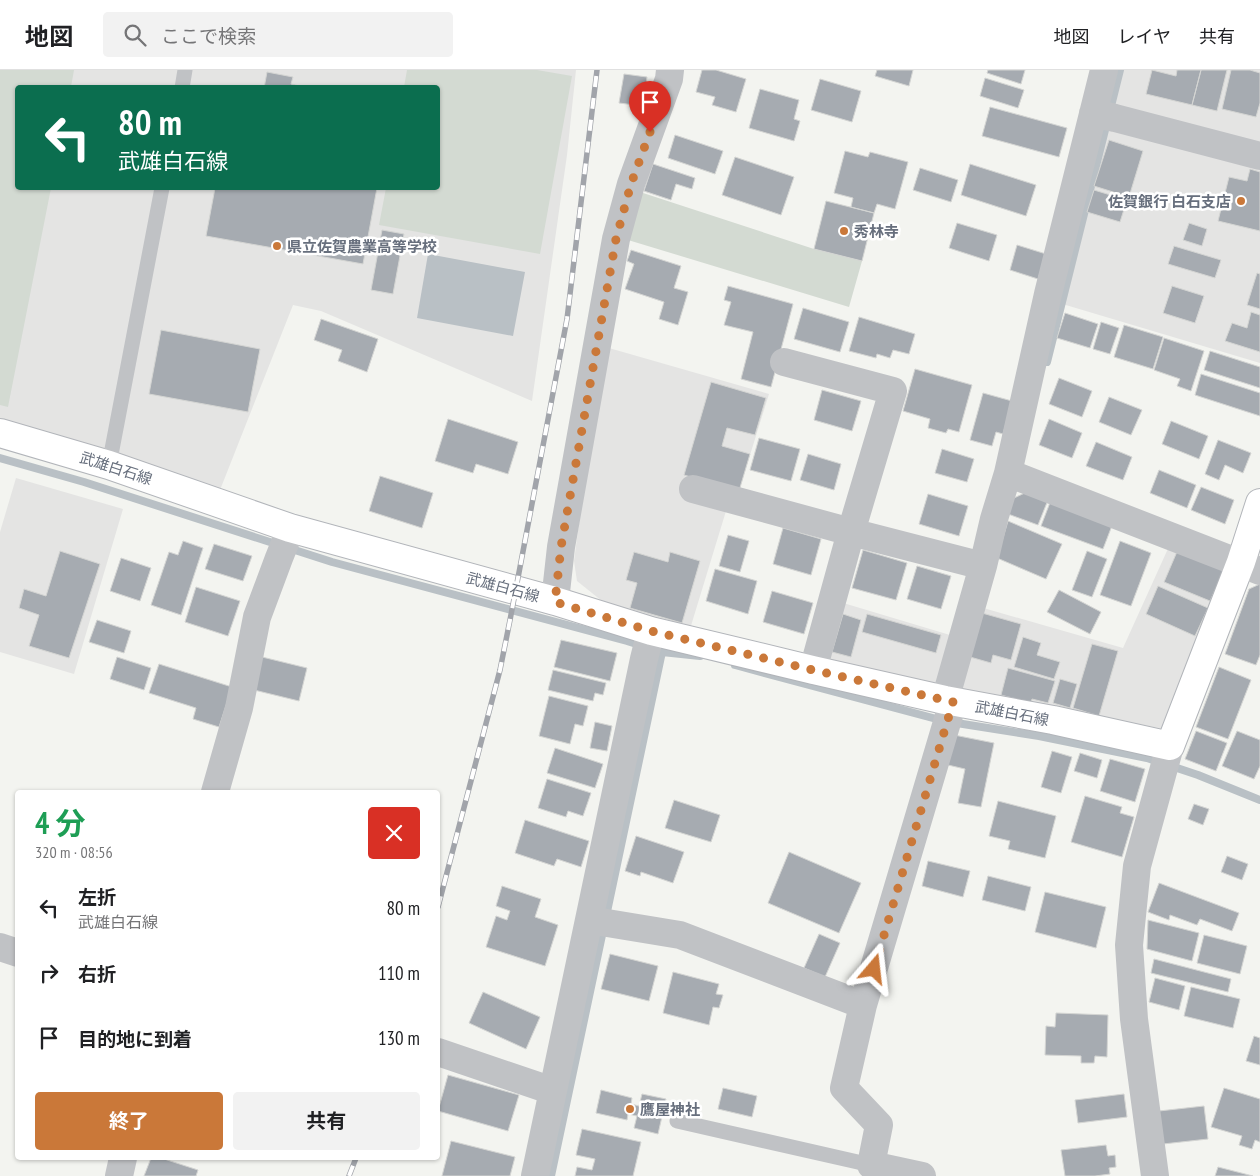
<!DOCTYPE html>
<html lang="ja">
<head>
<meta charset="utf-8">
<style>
  :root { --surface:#fff; --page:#f2f2f2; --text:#202124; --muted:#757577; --line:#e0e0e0; --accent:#ca7839 }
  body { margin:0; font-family:"PT Sans Narrow","Noto Sans JP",sans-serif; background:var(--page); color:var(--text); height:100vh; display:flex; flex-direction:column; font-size:19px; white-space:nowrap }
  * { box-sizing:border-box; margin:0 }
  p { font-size:16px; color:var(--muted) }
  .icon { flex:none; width:28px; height:28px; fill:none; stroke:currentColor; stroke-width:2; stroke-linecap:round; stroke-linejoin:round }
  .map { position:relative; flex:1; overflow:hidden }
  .drawer { position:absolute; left:15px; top:720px; width:425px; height:370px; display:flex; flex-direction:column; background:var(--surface); border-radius:5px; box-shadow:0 1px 4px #0004 }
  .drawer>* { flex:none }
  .banner { position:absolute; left:15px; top:15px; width:425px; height:105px; border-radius:5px; box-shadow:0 1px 4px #0004; background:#0b6e4f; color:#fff; overflow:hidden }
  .pin { position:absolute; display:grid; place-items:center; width:42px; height:42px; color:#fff; margin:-51px -21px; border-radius:50% 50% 50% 0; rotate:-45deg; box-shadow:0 0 5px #0007 }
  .pin .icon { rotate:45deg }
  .me { position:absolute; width:55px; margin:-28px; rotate:17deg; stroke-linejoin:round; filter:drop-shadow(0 0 4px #0008) }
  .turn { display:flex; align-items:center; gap:18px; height:105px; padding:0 20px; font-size:22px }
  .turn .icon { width:65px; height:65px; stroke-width:2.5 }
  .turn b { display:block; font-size:35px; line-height:42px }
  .round { display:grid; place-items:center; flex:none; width:52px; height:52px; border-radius:5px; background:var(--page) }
  .head { display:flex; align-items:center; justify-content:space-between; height:85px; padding:0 20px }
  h1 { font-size:30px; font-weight:700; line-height:38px; color:#1e9e55 }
  .action { display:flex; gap:10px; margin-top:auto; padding:10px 20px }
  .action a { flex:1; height:58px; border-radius:5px; background:var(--accent); color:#fff; font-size:20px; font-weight:700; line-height:58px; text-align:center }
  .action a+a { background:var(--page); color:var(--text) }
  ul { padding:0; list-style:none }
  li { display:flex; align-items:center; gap:15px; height:65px; padding:0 20px }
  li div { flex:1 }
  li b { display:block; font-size:19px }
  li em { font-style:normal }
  header { display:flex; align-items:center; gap:30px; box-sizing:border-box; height:70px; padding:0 25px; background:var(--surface); border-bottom:1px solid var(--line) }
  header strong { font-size:24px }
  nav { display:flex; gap:28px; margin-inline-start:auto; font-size:18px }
  .search { width:350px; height:45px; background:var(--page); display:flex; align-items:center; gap:12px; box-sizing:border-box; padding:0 18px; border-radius:5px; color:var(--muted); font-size:19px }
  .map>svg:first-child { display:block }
  .built { fill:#e4e4e3; fill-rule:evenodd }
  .green { fill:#d3dad2 }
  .water { fill:#b9c0c5 }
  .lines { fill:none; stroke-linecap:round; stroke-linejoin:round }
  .stream { stroke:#b9c0c5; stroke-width:8 }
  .building { fill:#a6abb1; stroke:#d4d5d3 }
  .secondary-casing { stroke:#b2b5ba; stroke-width:30 }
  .lane { stroke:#c0c2c5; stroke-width:15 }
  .street { stroke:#c0c2c5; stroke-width:28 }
  .secondary { stroke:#fff; stroke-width:28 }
  .rail-casing { stroke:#a1a4aa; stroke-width:5.5 }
  .rail { stroke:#fff; stroke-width:4; stroke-dasharray:11; stroke-linecap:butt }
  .route { stroke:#ca7839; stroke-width:9; stroke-dasharray:0 16.2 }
  .poi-dot { fill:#ca7839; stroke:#fff; stroke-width:2 }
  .labels { text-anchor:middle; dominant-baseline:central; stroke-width:5; stroke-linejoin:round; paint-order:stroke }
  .poi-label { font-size:15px; font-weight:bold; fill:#676f7d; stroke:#fff; text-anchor:start }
  .street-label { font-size:15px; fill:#676f7d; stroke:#fff }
</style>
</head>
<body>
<header>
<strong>地図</strong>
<div class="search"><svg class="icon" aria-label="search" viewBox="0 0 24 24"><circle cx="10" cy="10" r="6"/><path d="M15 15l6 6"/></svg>ここで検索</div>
<nav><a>地図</a><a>レイヤ</a><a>共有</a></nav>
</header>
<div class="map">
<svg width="1260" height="1106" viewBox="0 0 1260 1106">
  <rect width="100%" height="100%" fill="#f3f4f0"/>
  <path class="built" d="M0 0H576L567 85 532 331 321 241 293 235 220 420 0 351ZM18 18H438V118H18Z
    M1094 0H1260V293L1039 227Z
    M609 278 769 324 732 443 726 441 690 559 607 535 577 511 574 491 580 446Z
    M16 408 123 439 74 604 0 582V462Z
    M1171 472 1229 495 1165 659 961 622 822 592 840 532 970 571 980 537 1123 578Z"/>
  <path class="green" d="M0 0H74L71 17 18 18V118H51L8 337 0 335Z
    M407 0H537L572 6 540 184 379 155 386 118H438V18L404 17Z
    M640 122 814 179 862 191 849 237 628 170Z"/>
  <path class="water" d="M428 184 525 202 513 266 417 248Z"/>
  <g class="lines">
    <path class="stream" d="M1047 292 1120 0
      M0 388 84 412 332 492 627 571 662 582 700 586
      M735 595 944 651 1039 666 1147 688 1198 705 1260 730
      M551 1106 662 582"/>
  </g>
  <path class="building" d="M702 0H716L746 9 736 42 712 35 715 27 696 22Z
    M877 0H913L909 16 875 6Z
    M988 0H1025L1021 14 987 3Z
    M1152 0 1176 6 1177 0H1201L1192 35 1146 24Z
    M1201 0H1227L1217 41 1192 35Z
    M1231 0H1250L1260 3V33L1256 47 1222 39Z
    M267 2 293 7 291 14 308 18H264Z
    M624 4 647 7 643 36 619 33Z
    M985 8 1024 20 1018 38 980 26Z
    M820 9 861 21 852 52 811 40Z
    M760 19 799 30 794 49 800 51 794 71 749 58Z
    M990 37 1067 58 1059 87 982 66Z
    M675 65 723 81 715 104 668 88Z
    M1109 70 1143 81 1129 127 1094 116Z
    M845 81 868 87 870 82 908 92 895 139 877 134 874 143 851 137 853 128 834 123Z
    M735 87 794 107 781 145 722 125Z
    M653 94 695 108 692 119 676 114 671 130 644 121Z
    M970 94 1036 115 1026 146 961 125Z
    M920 98 958 110 951 132 913 120Z
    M1250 99 1260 102V161L1218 151 1229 107 1247 111Z
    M215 118H377L363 194 206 166Z
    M1094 120 1127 130 1120 152 1087 142Z
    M826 131 874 143 862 191 814 179Z
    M957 153 997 165 989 191 949 178Z
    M1189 153 1207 159 1202 176 1183 170Z
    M382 160 404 164 393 224 371 220Z
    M1017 175 1046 184 1038 209 1010 200Z
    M1174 176 1221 190 1215 208 1168 194Z
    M631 180 681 196 674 218 688 222 678 255 659 249 664 232 625 219 634 194 627 191Z
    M1257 203 1260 204V239L1247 235Z
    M728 216 793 234 771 317 741 309 753 262 724 255 731 232 724 230Z
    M1172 216 1204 226 1195 253 1163 243Z
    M803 238 849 252 840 282 794 269Z
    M1251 242 1260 245V282L1225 271 1232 253 1247 258Z
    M1065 243 1098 254 1090 278 1057 268Z
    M859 247 915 264 909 284 893 280 890 288 877 284 876 288 849 281Z
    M321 249 378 269 367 302 338 291 342 280 314 270Z
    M1101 252 1119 258 1110 284 1093 279Z
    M1124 255 1163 267 1153 299 1114 287Z
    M161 260 260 279 248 342 149 324Z
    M1164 268 1204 281 1191 321 1177 316 1180 309 1154 300Z
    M1210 281 1260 297V318L1204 300Z
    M915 299 972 315 959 362 948 359 946 363 928 358 930 349 903 341Z
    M1201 304 1260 323V346L1195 325Z
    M1059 308 1092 321 1082 347 1049 334Z
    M711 312 766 328 755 365 727 358 722 376 750 384 739 421 684 405Z
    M822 320 861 331 852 361 814 350Z
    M983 323 1012 331 1003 364 996 362 992 376 970 370Z
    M1109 327 1142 340 1131 365 1099 352Z
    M448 349 518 372 508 404 476 394 473 403 435 391Z
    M1049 349 1082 363 1072 388 1039 375Z
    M1171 351 1208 366 1199 389 1162 374Z
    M759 368 800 379 791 411 750 400Z
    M1218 370 1251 383 1243 403 1225 395 1219 410 1205 404Z
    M1096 372 1132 387 1123 410 1086 396Z
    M942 379 974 389 967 412 935 403Z
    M808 384 841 394 834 420 800 410Z
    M1159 400 1196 415 1187 438 1150 423Z
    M380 406 433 423 422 458 369 441Z
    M1201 417 1234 430 1225 454 1191 440Z
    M1027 422 1048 430 1038 455 1008 444 1014 428Z
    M928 424 968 436 959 466 919 454Z
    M1051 430 1113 453 1103 479 1041 456Z
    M1008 451 1062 474 1046 509 997 488Z
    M783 458 821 469 811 505 773 494Z
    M728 465 749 471 740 502 719 496Z
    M183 471 203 478 181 545 151 535 169 482 178 485Z
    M1120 471 1151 483 1131 536 1100 525Z
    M214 474 252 486 243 511 205 499Z
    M1179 477 1225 498 1210 531 1164 512Z
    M863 480 907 493 896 530 852 518Z
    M60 481 100 494 69 588 29 576 39 545 19 538 24 519 46 526Z
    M1087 481 1107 489 1092 527 1072 520Z
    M634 482 668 492 670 482 700 491 682 553 630 538 637 513 626 510Z
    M121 488 151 498 140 531 110 521Z
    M917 496 951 506 941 539 907 529Z
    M715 499 757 511 748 544 706 531Z
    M1260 514V585L1256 595 1225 584 1249 519Z
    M1158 516 1208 538 1195 566 1146 544Z
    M196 517 240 531 228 566 185 552Z
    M1059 520 1101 542 1090 564 1047 542Z
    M772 521 813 533 804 564 763 552Z
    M982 543 1021 554 1011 590 993 585 991 593 970 587Z
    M843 544 861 550 851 587 832 582Z
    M867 544 941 565 936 583 862 562Z
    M97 550 131 561 124 583 89 572Z
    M1023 567 1041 573 1037 585 1060 592 1054 609 1014 597Z
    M561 570 617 583 610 611 554 597Z
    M1092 574 1118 581 1099 646 1073 638Z
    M258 586 307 598 299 631 250 619Z
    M117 587 151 598 144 620 110 609Z
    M159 594 232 617 219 657 193 649 196 638 149 623Z
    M1219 597 1251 610 1228 669 1196 657Z
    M1008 598 1055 611 1048 633 1032 629 1031 633 1001 625Z
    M553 600 606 613 603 625 595 623 593 631 548 620Z
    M1060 609 1077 614 1070 638 1053 633Z
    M549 626 588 636 583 656 575 654 570 674 539 666Z
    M595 652 612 656 607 681 590 678Z
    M1196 661 1227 673 1216 701 1185 689Z
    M1237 661 1260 670V696L1254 709 1222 696Z
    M954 665 994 673 981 737 958 733 965 699 948 695Z
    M555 678 603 694 595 718 547 703Z
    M1052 681 1072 687 1061 723 1041 717Z
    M1080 683 1102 690 1097 708 1074 701Z
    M1110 689 1145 699 1135 732 1100 721Z
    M547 709 591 723 583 746 568 741 566 747 538 738Z
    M1085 726 1122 737 1120 743 1134 747 1122 787 1071 772Z
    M674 730 720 745 711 772 665 758Z
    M998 731 1056 746 1045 788 1008 779 1010 771 989 766Z
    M1194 734 1209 739 1203 755 1188 749Z
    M525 750 589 771 581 797 557 789 554 796 515 783Z
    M636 766 684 782 673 813 641 802 640 806 625 801Z
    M789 782 861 813 839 863 768 833Z
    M1227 786 1248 794 1242 810 1221 802Z
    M928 791 970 801 963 827 922 816Z
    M988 806 1031 817 1025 841 982 830Z
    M1159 813 1239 843 1232 861 1200 849 1197 855 1170 845 1169 850 1148 842Z
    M502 816 541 829 535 847 558 855 545 896 486 877 496 846 507 850 510 841 496 836Z
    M1045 822 1106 837 1096 878 1035 862Z
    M1148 850 1199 863 1192 891 1147 879Z
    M819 864 840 873 825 907 804 898Z
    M1204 865 1247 876 1240 904 1197 893Z
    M610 884 658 896 649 931 601 919Z
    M1154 889 1231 909 1228 922 1151 903Z
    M673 902 719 914 716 924 723 925 719 938 713 937 709 955 663 943Z
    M1155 908 1185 916 1179 940 1149 932Z
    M1191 917 1240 929 1233 958 1184 946Z
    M483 922 540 947 526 979 469 953Z
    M1056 943 1108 945 1107 987 1095 986 1094 993H1081V986L1045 985 1046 956 1055 957Z
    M1254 966 1260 968V995L1246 991Z
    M448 1005 519 1025 508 1061 438 1041Z
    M723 1018 757 1026 752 1047 718 1039Z
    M1224 1018 1260 1029V1072L1255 1070 1252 1079 1239 1075 1242 1066 1211 1057Z
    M601 1020 632 1028 631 1034 639 1036 642 1024 666 1029 658 1064 634 1058 637 1046 628 1044 627 1050 596 1043Z
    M1124 1024 1127 1047 1078 1053 1075 1030Z
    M1204 1036 1208 1069 1163 1074 1159 1041Z
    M582 1059 641 1072 633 1106H575L577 1097 592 1100 595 1089 576 1085Z
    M451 1071 515 1087 510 1106H442Z
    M1106 1075 1108 1086 1115 1085 1116 1097 1109 1098 1110 1104 1095 1106H1065L1061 1080Z
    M151 1088H161L198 1100 196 1106H144Z
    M1218 1097 1253 1106H1215Z"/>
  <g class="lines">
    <defs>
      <path id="secondary" d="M0 363 109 395 290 458 555 531 651 561 813 600 945 630 1053 650 1170 676 1241 492 1260 433"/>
    </defs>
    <use href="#secondary" class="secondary-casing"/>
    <path class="lane" d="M182 18 185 0
      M109 395 162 118
      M677 1051 871 1095"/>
    <path class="street" d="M1093 43 1115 48 1260 86
      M784 292 893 321 851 462 813 600
      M1008 403 1260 501
      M693 419 851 462 983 496
      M555 531 561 477 616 169 631 114 669 9 670 0
      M945 630 983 496 994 449 1008 403 1048 224 1104 0
      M215 722 239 638 257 547 279 488 287 468 290 458
      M589 850 680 865 863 935 844 1018 879 1055 871 1095 922 1106
      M0 877 18 883
      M863 935 953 632
      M438 982 553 1021
      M119 1106 123 1088
      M535 1106 644 589 651 561
      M1155 1106 1134 949 1129 875 1137 796 1170 676"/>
    <use href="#secondary" class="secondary"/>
    <defs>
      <path id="rail" d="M438 837 500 600 510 550 567 249 597 0
        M349 1106 356 1088"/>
    </defs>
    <use href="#rail" class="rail-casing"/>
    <use href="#rail" class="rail"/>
  </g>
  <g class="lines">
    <path class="route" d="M650 62 631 114 616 169 561 477 555 532 651 561 813 600 953 632 874 899"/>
  </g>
  <g class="poi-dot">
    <circle cx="1241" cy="131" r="5"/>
    <circle cx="844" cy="161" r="5"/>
    <circle cx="277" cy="176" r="5"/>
    <circle cx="630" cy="1039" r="5"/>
  </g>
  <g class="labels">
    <g class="poi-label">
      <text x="1231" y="131" text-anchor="end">佐賀銀行 白石支店</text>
      <text x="854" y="161">秀林寺</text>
      <text x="287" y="176">県立佐賀農業高等学校</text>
      <text x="640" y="1039">鷹屋神社</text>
    </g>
    <g class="street-label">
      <text transform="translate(116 398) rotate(18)">武雄白石線</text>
      <text transform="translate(503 517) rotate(15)">武雄白石線</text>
      <text transform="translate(1012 643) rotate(11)">武雄白石線</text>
    </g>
  </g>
</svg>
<div class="pin" style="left:650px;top:62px;background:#d93025"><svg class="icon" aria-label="arrive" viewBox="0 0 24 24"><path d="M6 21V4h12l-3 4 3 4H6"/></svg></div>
<svg class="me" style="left:874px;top:899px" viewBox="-20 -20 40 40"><path d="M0-17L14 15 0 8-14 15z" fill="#ca7839" stroke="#fff" stroke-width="4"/></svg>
<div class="banner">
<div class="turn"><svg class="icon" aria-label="left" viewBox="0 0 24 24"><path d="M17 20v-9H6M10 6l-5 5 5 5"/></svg><div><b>80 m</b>武雄白石線</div></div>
</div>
<section class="drawer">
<div class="head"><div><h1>4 分</h1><p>320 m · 08:56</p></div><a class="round" style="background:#d93025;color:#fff"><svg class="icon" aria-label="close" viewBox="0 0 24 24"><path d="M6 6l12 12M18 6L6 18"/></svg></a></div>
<ul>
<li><svg class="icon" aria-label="left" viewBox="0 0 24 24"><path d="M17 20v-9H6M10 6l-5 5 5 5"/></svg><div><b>左折</b><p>武雄白石線</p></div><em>80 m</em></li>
<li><svg class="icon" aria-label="right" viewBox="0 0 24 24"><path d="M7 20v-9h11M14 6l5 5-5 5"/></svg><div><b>右折</b></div><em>110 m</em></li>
<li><svg class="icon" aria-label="arrive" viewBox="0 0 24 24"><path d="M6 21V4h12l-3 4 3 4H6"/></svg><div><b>目的地に到着</b></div><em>130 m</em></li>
</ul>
<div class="action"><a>終了</a><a>共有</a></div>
</section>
</div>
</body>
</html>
